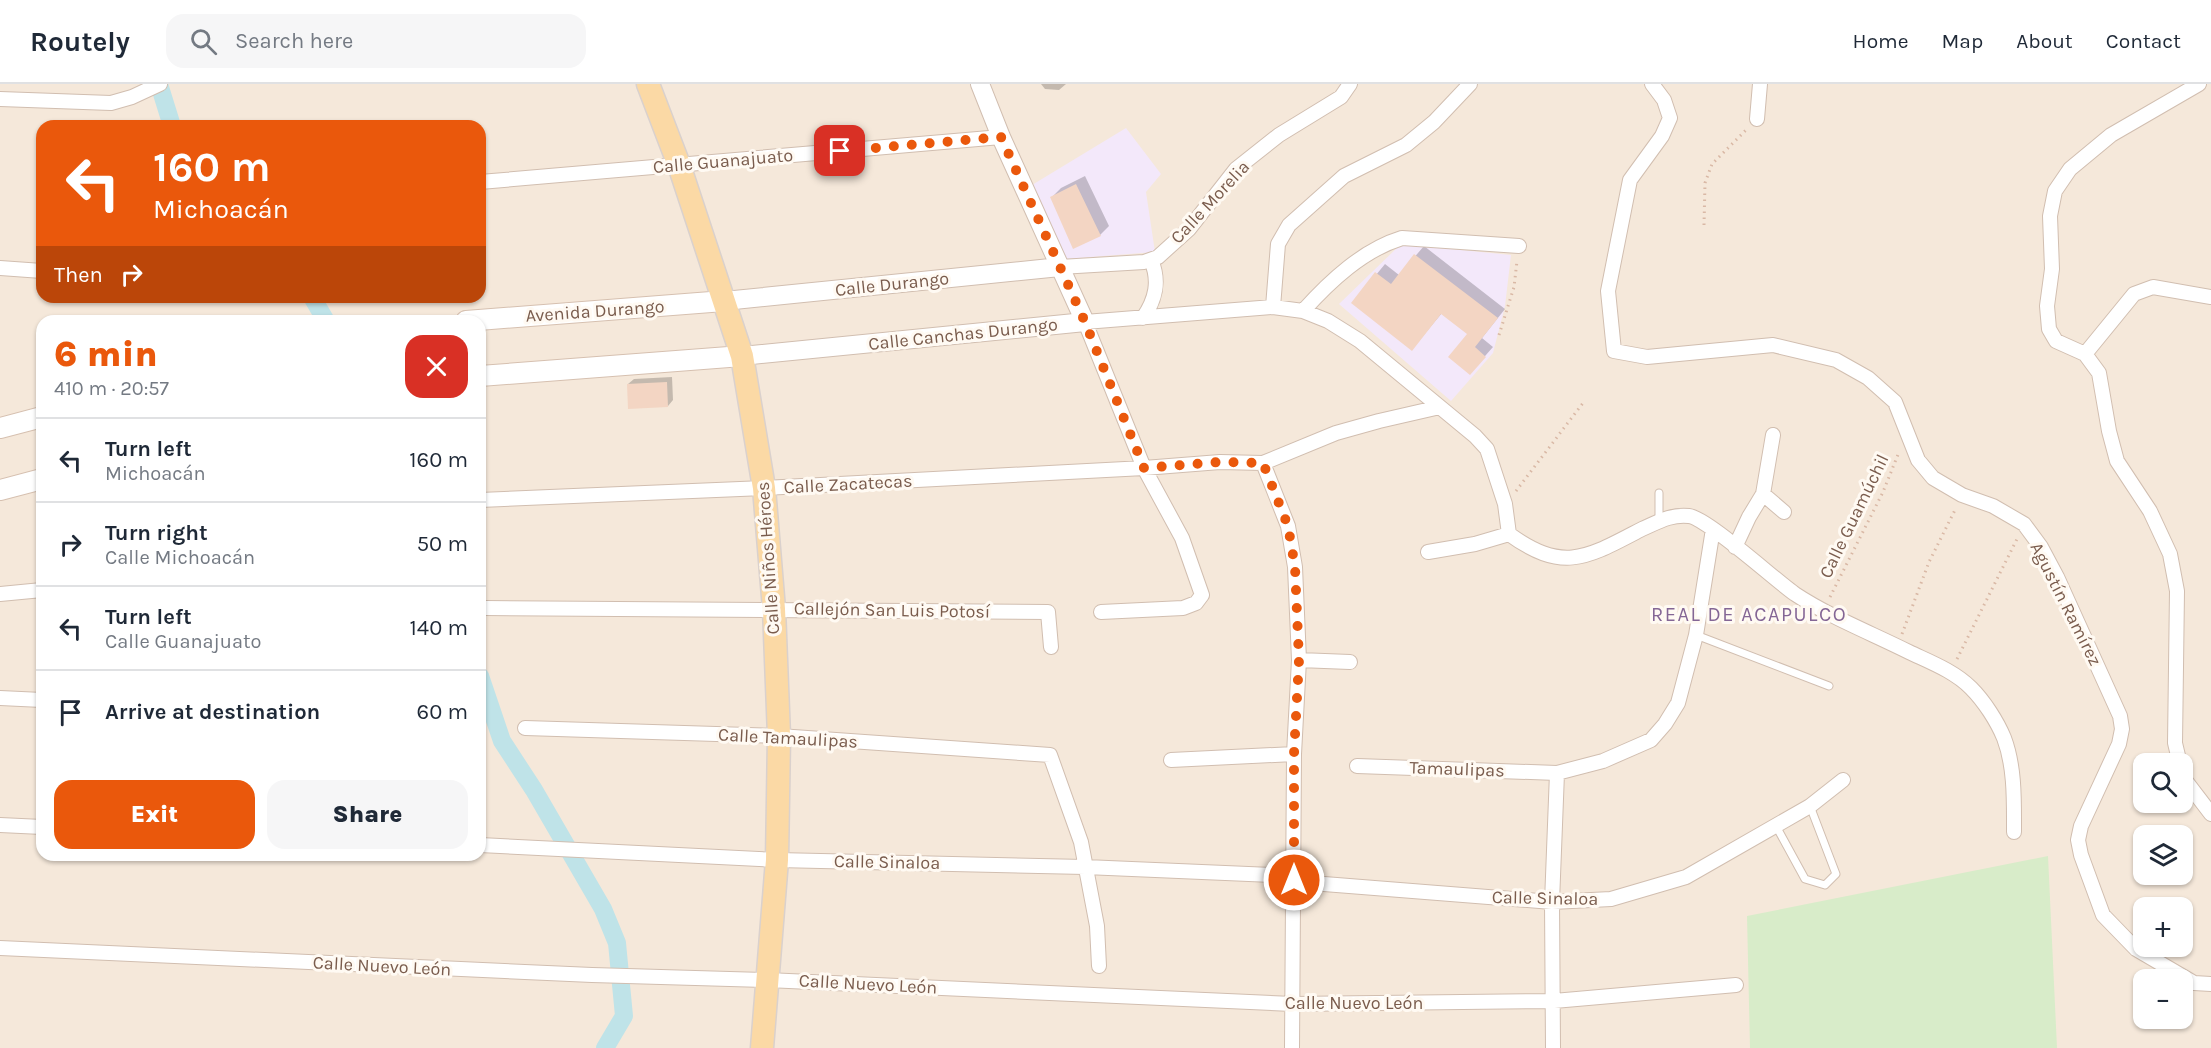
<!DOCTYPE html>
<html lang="en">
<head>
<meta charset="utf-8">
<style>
  :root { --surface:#fff; --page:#f6f6f7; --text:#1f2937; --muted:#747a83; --line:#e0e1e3; --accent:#ea580c }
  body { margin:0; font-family:Karla,sans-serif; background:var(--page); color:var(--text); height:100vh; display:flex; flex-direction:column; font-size:22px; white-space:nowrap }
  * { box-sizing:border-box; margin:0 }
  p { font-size:20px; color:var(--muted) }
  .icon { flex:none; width:33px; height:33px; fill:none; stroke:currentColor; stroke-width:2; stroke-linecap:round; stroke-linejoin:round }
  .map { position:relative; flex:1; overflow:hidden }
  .panel { position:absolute; left:36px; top:231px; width:450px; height:546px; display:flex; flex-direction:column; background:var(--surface); border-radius:18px; box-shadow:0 2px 4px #0004 }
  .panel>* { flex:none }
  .top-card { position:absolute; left:36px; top:36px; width:450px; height:183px; border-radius:18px; box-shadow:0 2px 4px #0004; background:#ea580c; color:#fff; overflow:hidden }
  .buttons { position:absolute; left:2133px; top:669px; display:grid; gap:12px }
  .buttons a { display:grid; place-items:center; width:60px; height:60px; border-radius:12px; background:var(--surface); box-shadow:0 2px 4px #0004; font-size:30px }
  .pin { position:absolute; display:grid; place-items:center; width:51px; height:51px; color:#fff; margin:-26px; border-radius:12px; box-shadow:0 3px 9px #0006 }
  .me { position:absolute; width:66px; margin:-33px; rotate:0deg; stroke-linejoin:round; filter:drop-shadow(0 0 4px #0008) }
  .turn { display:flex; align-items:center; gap:21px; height:126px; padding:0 18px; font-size:27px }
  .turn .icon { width:78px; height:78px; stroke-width:2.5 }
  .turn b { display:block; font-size:42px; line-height:51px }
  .then { display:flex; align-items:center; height:57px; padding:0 18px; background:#0003; gap:12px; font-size:22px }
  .round { display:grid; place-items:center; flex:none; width:63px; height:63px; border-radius:18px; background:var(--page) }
  .headline { display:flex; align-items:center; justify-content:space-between; height:102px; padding:0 18px }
  h1 { font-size:36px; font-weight:800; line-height:45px; color:var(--accent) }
  .button { display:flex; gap:12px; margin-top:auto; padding:12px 18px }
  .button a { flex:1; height:69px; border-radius:18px; background:var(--accent); color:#fff; font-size:24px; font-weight:800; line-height:69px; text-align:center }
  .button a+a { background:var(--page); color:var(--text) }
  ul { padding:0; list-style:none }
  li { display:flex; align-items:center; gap:18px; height:84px; padding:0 18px; border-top:2px solid var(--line) }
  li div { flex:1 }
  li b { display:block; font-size:22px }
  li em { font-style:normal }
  header { display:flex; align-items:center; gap:36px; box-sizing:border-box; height:84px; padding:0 30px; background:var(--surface); border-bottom:2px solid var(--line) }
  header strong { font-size:28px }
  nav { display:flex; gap:33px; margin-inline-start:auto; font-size:21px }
  .search { width:420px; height:54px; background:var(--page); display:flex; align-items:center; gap:15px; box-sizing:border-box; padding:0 21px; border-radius:18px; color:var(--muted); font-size:22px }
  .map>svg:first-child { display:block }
  .residential { fill:#f5e8da; fill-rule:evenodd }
  .education { fill:#f3e8fa }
  .green { fill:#d8ecc9 }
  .shadow { fill:#0003 }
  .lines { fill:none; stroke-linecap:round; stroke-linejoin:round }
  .canal { stroke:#bfe3e8; stroke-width:18 }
  .building { fill:#f3d5c3 }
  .service-casing { stroke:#d1beb0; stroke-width:9 }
  .minor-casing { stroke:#d1beb0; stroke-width:16 }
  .tertiary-casing { stroke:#d1beb0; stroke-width:20 }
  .secondary-casing { stroke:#d6c0b0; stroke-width:22 }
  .primary-casing { stroke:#dad1cd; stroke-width:25 }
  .path { stroke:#d9b8a5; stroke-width:3; stroke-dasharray:1.5 4.5; stroke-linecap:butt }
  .service { stroke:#fff; stroke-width:7 }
  .minor { stroke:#fff; stroke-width:14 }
  .tertiary { stroke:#fff; stroke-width:18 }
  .secondary { stroke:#fff; stroke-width:20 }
  .primary { stroke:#fbd9a5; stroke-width:22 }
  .route { stroke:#ea580c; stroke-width:10; stroke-dasharray:0 18 }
  .labels { text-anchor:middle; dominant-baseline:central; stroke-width:6; stroke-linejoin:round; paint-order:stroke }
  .street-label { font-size:18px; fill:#7a5c4d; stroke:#fffaf3 }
  .neighbourhood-label { font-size:20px; letter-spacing:1.5px; fill:#846695; stroke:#fffaf3 }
</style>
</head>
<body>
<header>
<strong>Routely</strong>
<div class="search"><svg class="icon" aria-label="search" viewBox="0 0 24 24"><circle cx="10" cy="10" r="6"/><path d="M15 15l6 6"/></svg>Search here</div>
<nav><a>Home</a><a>Map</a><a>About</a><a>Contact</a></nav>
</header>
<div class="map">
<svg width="2211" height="964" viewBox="0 0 2211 964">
  <rect width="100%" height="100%" fill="#fdf6ec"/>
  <path class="residential" d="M0 0H2211V964H0ZM42 42H480V213H42ZM42 237H480V771H42ZM2144 680H2182V718H2144ZM2144 752H2182V790H2144ZM2144 824H2182V862H2144ZM2144 896H2182V934H2144Z"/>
  <path class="education" d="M1126 44 1161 90 1146 108 1155 168 1065 175 1032 101Z
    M1401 160 1511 171 1505 222 1493 269 1451 317 1339 220Z"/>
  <path class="green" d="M2048 772 2057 964H1750L1747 832Z"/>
  <path class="shadow" d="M1041 0H1066L1059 6 1045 5Z
    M1085 92 1109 142 1100 151 1052 113 1061 104Z
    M1424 162 1505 225 1482 254 1493 263 1478 280 1469 250 1442 229 1412 265 1353 219 1385 180 1399 191Z
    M672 293 673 316 668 322 628 300 634 295Z"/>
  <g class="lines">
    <path class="canal" d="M159 0 172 42
      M312 213 326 237
      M480 592 502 657 534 706 603 825 617 859 624 932 605 964"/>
  </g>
  <path class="building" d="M1076 100 1101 152 1073 165 1050 113Z
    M1414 170 1498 234 1475 263 1486 273 1470 291 1448 273 1467 250 1441 230 1412 267 1351 219 1375 188 1391 200Z
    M667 298 668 323 628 325 627 300Z"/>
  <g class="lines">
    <defs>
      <path id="service" d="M1659 437V409
        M1696 551 1829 602
        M1776 742 1805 795 1825 801 1836 790 1810 722"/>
      <path id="minor" d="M1652 0 1664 16 1670 34 1662 52 1630 96 1608 207 1614 267 1647 273 1773 261 1836 276 1868 294 1895 318 1918 376 1933 394 1962 411 1993 422 2024 440 2041 463 2057 493 2120 632 2122 645 2119 660 2081 742 2078 756 2081 771 2103 831 2136 865 2194 899 2211 900
        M0 15 111 19 132 13 160 0
        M1757 35 1760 0
        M480 98 1001 53
        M1060 183 1144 178 1158 173 1189 145 1236 85 1279 51 1341 13 1350 0
        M0 184 42 187
        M1273 223 1278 160 1289 141 1344 92 1406 61 1434 38 1470 0
        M1303 227C1330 197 1363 166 1402 154L1519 162
        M1143 234C1156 215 1160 197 1151 176
        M2085 270 2134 210 2153 203 2211 213
        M1263 379 1288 442 1295 483 1299 576 1294 670 1292 964
        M1763 410 1784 428
        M480 416 764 404 1144 384 1220 378 1263 379 1336 349 1379 337 1440 323
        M1735 463 1749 433 1763 410 1773 351
        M1428 468 1475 460 1509 450
        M0 510 42 506
        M485 524 1048 528 1051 563
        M1101 528 1183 524 1196 519 1202 511 1182 454 1144 384 1085 238 1273 223 1303 227 1328 237 1360 257 1475 352 1487 365 1505 420 1509 450C1564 490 1588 473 1642 445 1658 438 1671 430 1689 432 1707 434 1775 496 1795 510 1830 533 1871 549 1909 568 1930 578 1954 587 1971 604 1984 617 1997 637 2004 654 2015 683 2014 717 2014 748
        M1299 576 1350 578
        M0 614 42 616
        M525 644 779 652 1050 671 1081 758 1097 842 1099 882
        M1171 676 1294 670
        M2180 680 2175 659 2177 507 2170 470 2150 427 2117 377 2109 347 2099 289 2085 270 2056 257 2049 245 2047 222 2052 185 2050 132 2055 107 2070 85 2111 51 2199 0
        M1357 682 1557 689 1603 677 1651 656 1665 640 1678 619 1696 551 1713 445
        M2182 692 2211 730
        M0 741 42 743
        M480 761 777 776 1085 783 1273 791 1294 796
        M1324 800 1552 818 1611 815 1686 793 1810 722 1843 696
        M0 864 592 891 767 896 1292 920 1554 917 1736 901
        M1553 964 1552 818 1557 689"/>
      <path id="tertiary" d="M724 217 1060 183
        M742 272 1085 238 1001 53 980 0"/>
      <path id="secondary" d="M466 237 724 217
        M480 292 742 272
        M0 344 42 333
        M0 406 42 395"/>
      <path id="primary" d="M648 0 679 81 742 272 764 404 774 525 779 652 777 776 762 964"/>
    </defs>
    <use href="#service" class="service-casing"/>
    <use href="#minor" class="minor-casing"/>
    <use href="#tertiary" class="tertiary-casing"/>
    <use href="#secondary" class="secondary-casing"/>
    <use href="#primary" class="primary-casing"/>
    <path class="path" d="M1704 141 1705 99 1712 80 1747 45
      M1499 251 1514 203 1517 177
      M1516 407 1583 319
      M1830 513 1883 408 1899 368
      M1902 550 1929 478 1956 424
      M1957 575 2017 455"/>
    <use href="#service" class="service"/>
    <use href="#minor" class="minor"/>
    <use href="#tertiary" class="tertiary"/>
    <use href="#secondary" class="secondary"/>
    <use href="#primary" class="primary"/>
  </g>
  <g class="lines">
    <path class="route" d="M840 67 1001 53 1085 238 1144 384 1220 378 1263 379 1288 442 1295 483 1299 576 1294 670V796"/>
  </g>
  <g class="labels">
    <g class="street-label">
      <text transform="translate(723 77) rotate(-5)">Calle Guanajuato</text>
      <text transform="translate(1210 118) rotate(-47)">Calle Morelia</text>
      <text transform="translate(892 200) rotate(-6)">Calle Durango</text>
      <text transform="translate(595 227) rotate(-4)">Avenida Durango</text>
      <text transform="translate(963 250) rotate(-6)">Calle Canchas Durango</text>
      <text transform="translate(848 400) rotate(-3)">Calle Zacatecas</text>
      <text transform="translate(1854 432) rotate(-64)">Calle Guamúchil</text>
      <text transform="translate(768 474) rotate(-94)">Calle Niños Héroes</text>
      <text transform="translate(2066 520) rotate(63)">Agustín Ramírez</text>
      <text transform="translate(892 526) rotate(1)">Callejón San Luis Potosí</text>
      <text transform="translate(788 654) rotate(3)">Calle Tamaulipas</text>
      <text transform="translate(1457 685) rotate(2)">Tamaulipas</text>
      <text transform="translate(887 778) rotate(1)">Calle Sinaloa</text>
      <text transform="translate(1545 814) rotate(1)">Calle Sinaloa</text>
      <text transform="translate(382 882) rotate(3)">Calle Nuevo León</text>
      <text transform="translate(868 900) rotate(3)">Calle Nuevo León</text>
      <text x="1354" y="919">Calle Nuevo León</text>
    </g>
    <g class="neighbourhood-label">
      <text x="1749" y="530">REAL DE ACAPULCO</text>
    </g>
  </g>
</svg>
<div class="buttons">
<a><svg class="icon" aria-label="search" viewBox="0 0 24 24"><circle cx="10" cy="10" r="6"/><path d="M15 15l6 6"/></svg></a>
<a><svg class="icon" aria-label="layers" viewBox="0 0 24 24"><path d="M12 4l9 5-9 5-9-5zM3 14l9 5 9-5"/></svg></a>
<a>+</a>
<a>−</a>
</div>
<div class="pin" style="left:840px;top:67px;background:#d93025"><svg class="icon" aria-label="arrive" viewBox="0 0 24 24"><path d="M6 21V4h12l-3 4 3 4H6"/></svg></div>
<svg class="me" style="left:1294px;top:796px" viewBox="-20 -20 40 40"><circle r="17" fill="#ea580c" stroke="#fff" stroke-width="3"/><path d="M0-11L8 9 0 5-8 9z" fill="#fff"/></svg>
<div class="top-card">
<div class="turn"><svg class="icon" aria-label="left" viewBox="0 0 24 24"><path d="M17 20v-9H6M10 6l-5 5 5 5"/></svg><div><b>160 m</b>Michoacán</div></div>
<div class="then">Then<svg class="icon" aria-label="right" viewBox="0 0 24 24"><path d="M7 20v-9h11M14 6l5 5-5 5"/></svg></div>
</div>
<section class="panel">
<div class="headline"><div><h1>6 min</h1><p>410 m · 20:57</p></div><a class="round" style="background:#d93025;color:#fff"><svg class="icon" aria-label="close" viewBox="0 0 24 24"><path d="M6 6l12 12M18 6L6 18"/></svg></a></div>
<ul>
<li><svg class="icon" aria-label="left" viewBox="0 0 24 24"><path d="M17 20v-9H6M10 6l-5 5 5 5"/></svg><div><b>Turn left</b><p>Michoacán</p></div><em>160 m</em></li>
<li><svg class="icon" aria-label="right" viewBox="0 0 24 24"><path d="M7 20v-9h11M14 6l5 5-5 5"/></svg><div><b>Turn right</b><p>Calle Michoacán</p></div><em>50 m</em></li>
<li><svg class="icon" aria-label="left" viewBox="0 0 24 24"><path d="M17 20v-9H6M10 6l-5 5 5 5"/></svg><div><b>Turn left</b><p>Calle Guanajuato</p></div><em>140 m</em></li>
<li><svg class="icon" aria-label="arrive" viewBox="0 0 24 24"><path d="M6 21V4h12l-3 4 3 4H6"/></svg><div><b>Arrive at destination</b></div><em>60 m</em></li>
</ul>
<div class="button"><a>Exit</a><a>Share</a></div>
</section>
</div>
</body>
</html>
